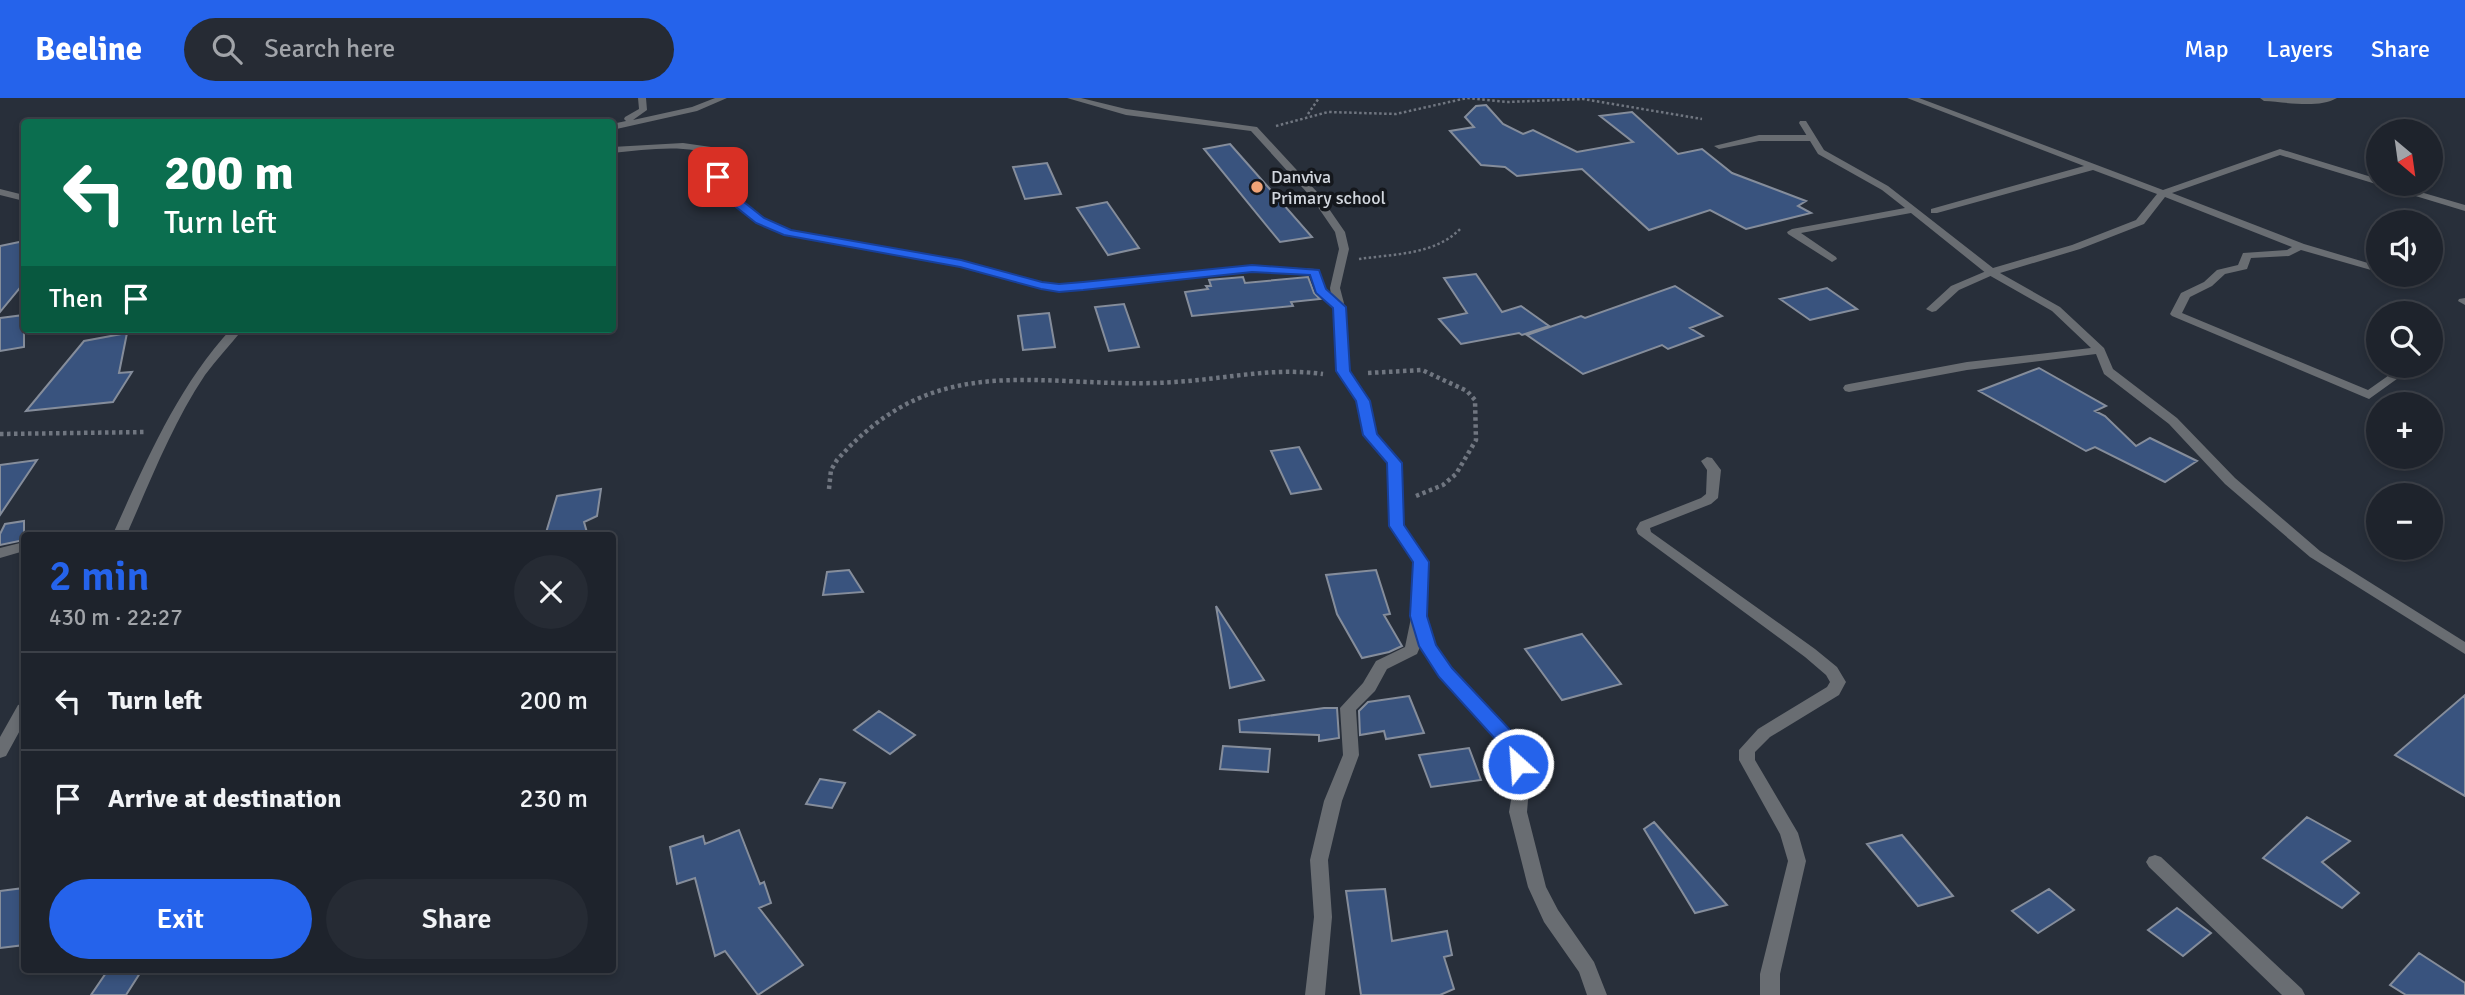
<!DOCTYPE html>
<html lang="en">
<head>
<meta charset="utf-8">
<style>
  :root { --surface:#1e232c; --page:#262b34; --text:#f1f3f6; --muted:#a1a4a9; --line:#3c4048; --accent:#2563eb }
  body { margin:0; font-family:Signika,sans-serif; background:var(--page); color:var(--text); height:100vh; display:flex; flex-direction:column; font-size:26px; white-space:nowrap }
  * { box-sizing:border-box; margin:0 }
  p { font-size:23px; color:var(--muted) }
  .icon { flex:none; width:38px; height:38px; fill:none; stroke:currentColor; stroke-width:2; stroke-linecap:round; stroke-linejoin:round }
  .map { position:relative; flex:1; overflow:hidden }
  .drawer { position:absolute; left:21px; top:434px; width:595px; height:441px; display:flex; flex-direction:column; background:var(--surface); border-radius:7px; box-shadow:0 4px 10px #0003,0 0 0 2px var(--line) }
  .drawer>* { flex:none }
  .guide { position:absolute; left:21px; top:21px; width:595px; height:214px; border-radius:7px; box-shadow:0 4px 10px #0003,0 0 0 2px var(--line); background:#0b6e4f; color:#fff; overflow:hidden }
  .needle { width:46px; rotate:151deg }
  .buttons { position:absolute; left:2366px; top:21px; display:grid; gap:14px }
  .buttons a { display:grid; place-items:center; width:77px; height:77px; border-radius:50%; background:var(--surface); box-shadow:0 4px 10px #0003,0 0 0 2px var(--line); font-size:35px }
  .pin { position:absolute; display:grid; place-items:center; width:60px; height:60px; color:#fff; margin:-30px; border-radius:14px; box-shadow:0 4px 10px #0006 }
  .me { position:absolute; width:77px; margin:-38px; rotate:334deg; stroke-linejoin:round; filter:drop-shadow(0 0 5px #0008) }
  .turn { display:flex; align-items:center; gap:24px; height:147px; padding:0 28px; font-size:32px }
  .turn .icon { width:91px; height:91px; stroke-width:2.5 }
  .turn b { display:block; font-size:49px; line-height:60px }
  .then { display:flex; align-items:center; height:66px; padding:0 28px; background:#0003; gap:14px; font-size:26px }
  .round { display:grid; place-items:center; flex:none; width:74px; height:74px; border-radius:37px; background:var(--page) }
  .summary { display:flex; align-items:center; justify-content:space-between; height:119px; padding:0 28px }
  h1 { font-size:42px; font-weight:600; line-height:52px; color:var(--accent) }
  .primary-button { display:flex; gap:14px; margin-top:auto; padding:14px 28px }
  .primary-button a { flex:1; height:80px; border-radius:42px; background:var(--accent); color:#fff; font-size:28px; font-weight:600; line-height:80px; text-align:center }
  .primary-button a+a { background:var(--page); color:var(--text) }
  ul { padding:0; list-style:none }
  li { display:flex; align-items:center; gap:21px; height:98px; padding:0 28px; border-top:2px solid var(--line) }
  li div { flex:1 }
  li b { display:block; font-size:26px }
  li em { font-style:normal }
  header { display:flex; align-items:center; gap:42px; box-sizing:border-box; height:98px; padding:0 35px; background:var(--accent); color:#fff }
  header strong { font-size:33px }
  nav { display:flex; gap:38px; margin-inline-start:auto; font-size:24px }
  .search { width:490px; height:63px; background:var(--page); display:flex; align-items:center; gap:18px; box-sizing:border-box; padding:0 24px; border-radius:38px; color:var(--muted); font-size:26px }
  .map>svg:first-child { display:block }
  .building { fill:#39537e; stroke:#858d9b; stroke-width:2 }
  .lines { fill:none; stroke-linecap:round; stroke-linejoin:round }
  .path-far1 { stroke:#707680; stroke-width:2.5; stroke-dasharray:2.5 2.5; stroke-linecap:butt }
  .path { stroke:#707680; stroke-width:4.5; stroke-dasharray:3.5 3.5; stroke-linecap:butt }
  .lane { fill:#696d72; fill-rule:evenodd }
  .street { fill:#696d72; fill-rule:evenodd }
  .route { fill:#2563eb; stroke:#184099; stroke-width:2 }
  .poi-dot { fill:#efa377; stroke:#14171c; stroke-width:2.5 }
  .labels { text-anchor:middle; dominant-baseline:central; stroke-width:7; stroke-linejoin:round; paint-order:stroke }
  .far-poi-label { font-size:18px; fill:#d2d7de; stroke:#14171c; text-anchor:start }
</style>
</head>
<body>
<header>
<strong>Beeline</strong>
<div class="search"><svg class="icon" aria-label="search" viewBox="0 0 24 24"><circle cx="10" cy="10" r="6"/><path d="M15 15l6 6"/></svg>Search here</div>
<nav><a>Map</a><a>Layers</a><a>Share</a></nav>
</header>
<div class="map">
<svg width="2465" height="897" viewBox="0 0 2465 897">
  <rect width="100%" height="100%" fill="#282f3a"/>
  <path class="building" d="M1486 7 1503 26 1523 36 1533 32 1577 54 1633 44 1600 18 1632 14 1678 56 1702 51 1732 75 1806 103 1798 108 1811 115 1746 131 1710 112 1649 132 1582 71 1517 78 1505 69 1481 67 1450 33 1474 29 1465 19 1476 8Z
    M1230 46 1268 89 1312 139 1280 144 1204 51Z
    M1047 65 1061 96 1025 101 1013 69Z
    M1107 104 1139 150 1108 157 1077 110Z
    M24 143V185L0 214V148Z
    M1476 176 1502 214 1521 208 1549 228 1522 237 1519 235 1461 246 1439 221 1467 215 1444 180Z
    M1243 179 1245 185 1308 179 1314 195 1320 201 1291 204 1293 208 1192 218 1185 194 1208 191 1206 188H1211L1209 182Z
    M1675 188 1722 218 1690 230 1703 238 1668 251 1662 247 1583 276 1527 237 1581 218 1585 220Z
    M1827 190 1857 211 1810 222 1780 201Z
    M1124 206 1139 249 1109 253 1095 209Z
    M1049 215 1055 249 1023 252 1018 218Z
    M24 217V249L0 253V220Z
    M127 235 119 275 132 274 113 304 26 313 84 243Z
    M2039 270 2106 308 2095 313 2105 318 2136 348 2150 340 2197 363 2165 384 2095 349 2086 353 1979 293Z
    M1299 349 1321 391 1291 396 1271 353Z
    M37 362 0 417V367Z
    M601 391 597 418 584 424 588 438H545L557 398Z
    M24 423V442L0 447V436L5 426Z
    M849 472 863 494 823 497 827 474Z
    M1376 472 1390 516 1384 517 1402 548 1389 554 1362 560 1337 516 1326 477Z
    M1216 508 1264 582 1230 590Z
    M1582 536 1621 586 1562 602 1525 551Z
    M2465 597V698L2395 657Z
    M1409 598 1424 635 1386 641 1384 633 1360 637 1359 613 1368 604Z
    M1324 610H1337L1339 640 1319 643V637L1240 634 1239 622Z
    M879 613 915 637 890 656 854 632Z
    M1223 648 1270 651 1268 674 1220 671Z
    M1469 650 1481 682 1431 689 1419 657Z
    M820 681 845 685 832 710 806 706Z
    M2307 719 2350 743 2322 764 2359 795 2342 810 2263 760Z
    M1654 724 1727 807 1695 815 1644 731Z
    M739 732 760 786 764 784 771 805 759 810 803 867 758 897 725 853 715 858 695 780 677 786 670 749 703 738 705 746Z
    M1902 737 1953 798 1918 808 1867 746Z
    M24 790V847L0 850V793Z
    M1385 791 1392 843 1447 833 1452 857 1444 859 1454 891 1440 897H1361L1346 793Z
    M2049 791 2074 812 2038 835 2012 813Z
    M2177 810 2211 835 2183 858 2148 832Z
    M2419 855 2465 885V897H2406L2390 887Z
    M108 872H142L126 897H91Z"/>
  <g class="lines">
    <path class="path-far1" d="M1308 16 1319 0
      M1276 28 1328 14 1396 16 1467 0 1507 4 1583 1 1702 21
      M1359 161C1393 156 1436 157 1461 130"/>
    <path class="path" d="M1368 275 1422 272 1467 293 1475 302 1476 342 1456 376 1443 387 1416 398
      M0 336 147 334
      M829 391 831 372 837 362C940 246 1042 293 1175 284 1225 281 1272 269 1323 276"/>
    <path class="lane" d="M1759 37H1810L1814 40 1810 43H1759L1719 51 1714 48Z
      M683 45 711 49 726 55 730 63 723 73V79L743 105 764 121 791 132 962 162 1042 184 1059 187 1252 167 1315 171 1320 174 1325 191 1345 209 1343 211H1335L1316 194 1310 177 1252 173 1059 193 961 168 784 137 756 125 737 109 713 79V73L720 63 719 59C685 45 648 52 612 55V49Z
      M1991 171 1996 174 1995 176 1959 192 1936 213 1932 214 1926 211 1951 188Z
      M2465 200V207L2458 203 2459 201Z"/>
    <path class="street" d="M638 0H646L647 12 633 22 692 9 715 0H727L697 13 612 32V26L626 23 624 21 625 19 639 11Z
      M1067 0H1081L1126 11 1257 29 1318 95 1345 134 1349 151 1340 190 1345 209 1349 273 1369 303 1374 333 1401 365 1403 427 1429 468 1425 518 1429 531 1434 547 1450 570 1506 628 1522 655 1529 690 1527 714 1546 789 1558 812 1594 864 1607 897H1587L1579 874 1544 824 1528 789 1509 714 1513 690 1506 656 1494 636 1440 578 1420 549 1417 556 1387 571 1375 593 1356 612 1359 657 1342 703 1328 762 1332 819 1325 897H1305L1314 819 1310 762 1324 703 1343 657 1340 610 1363 585 1376 563 1405 549 1411 520 1415 468 1389 427V366L1362 334 1357 303 1337 273 1333 209 1330 190 1339 151 1335 134 1311 99 1251 33 1126 17Z
      M1907 0H1919L2163 92 2280 51 2378 81V86H2393L2465 107V113L2280 57 2172 95 2304 146 2378 168V174L2301 152 2289 158 2251 160 2247 171 2225 176 2212 188 2190 199 2182 215 2368 292 2402 268H2415L2369 301 2172 218 2170 216 2181 195 2204 184 2217 172 2238 167 2243 155 2287 152 2292 149 2165 99 2144 126 2080 151 2000 175 2060 209 2104 250 2113 271 2177 320 2235 380 2320 453 2465 544V556L2310 459 2225 386 2169 326 2104 276 2096 256 1967 272 1849 294 1845 293 1843 290 1845 287 1849 286 1967 264 2091 250 2052 213 1987 176 1911 115 1801 135 1836 159 1837 161 1832 164 1788 136 1787 134 1792 131 1905 110 1882 92 1818 56 1799 25 1800 23H1806L1824 52 1888 88 1993 170 2072 147 2136 122 2157 96 2093 72 1937 115H1931V111L2084 68Z
      M2260 0H2337C2318 11 2286 4 2264 3Z
      M0 91 24 97V103L0 97Z
      M2391 177H2403L2404 178 2399 181Z
      M231 231H243C230 247 217 261 205 277 172 326 150 384 126 438H112C146 364 176 291 231 231Z
      M1707 359 1712 360 1721 372 1718 400 1711 406 1650 430 1651 434 1815 551 1837 569 1846 584 1839 597 1770 639 1755 654V662L1798 735 1806 763 1780 876V897H1760V876L1788 763 1780 736 1739 662V652L1758 631 1827 589 1830 584 1826 577 1805 559 1638 436 1636 431 1640 424 1701 400 1706 396 1707 372 1701 363Z
      M24 444V453L0 460V450Z
      M24 605V625L6 658 0 660V639L18 607Z
      M2155 757 2161 759 2302 891 2305 897H2282L2149 769 2146 764 2149 759Z"/>
  </g>
  <path class="route" d="M714 77H722L744 104 764 120 791 132 961 162 1042 184 1059 186 1083 184 1252 167 1319 172 1326 191 1346 209 1350 273 1370 303 1377 336 1402 365 1404 427 1429 464 1427 518 1436 547 1452 570 1513 635 1527 666 1524 672 1518 674 1511 672 1498 644 1439 579 1419 548 1410 518 1413 464 1389 428 1387 365 1363 337 1356 303 1336 273 1333 210 1316 195 1310 177 1252 174 1083 192 1059 194 1041 191 960 169 784 137 756 125 736 109 713 79Z"/>
  <circle class="poi-dot" cx="1257" cy="89" r="7"/>
  <g class="labels">
    <g class="far-poi-label">
      <text x="1271" y="79">Danviva<tspan x="1271" dy="21">Primary school</tspan></text>
    </g>
  </g>
</svg>
<div class="buttons">
<a><svg class="needle" viewBox="-14 -14 28 28"><path d="M0-13l5 13h-10z" fill="#e53935"/><path d="M0 13l5-13h-10z" fill="#a1a4a9"/></svg></a>
<a><svg class="icon" aria-label="sound" viewBox="0 0 24 24"><path d="M4 9h4l5-4v14l-5-4H4zM17 9q2 3 0 6"/></svg></a>
<a><svg class="icon" aria-label="search" viewBox="0 0 24 24"><circle cx="10" cy="10" r="6"/><path d="M15 15l6 6"/></svg></a>
<a>+</a>
<a>−</a>
</div>
<div class="pin" style="left:718px;top:79px;background:#d93025"><svg class="icon" aria-label="arrive" viewBox="0 0 24 24"><path d="M6 21V4h12l-3 4 3 4H6"/></svg></div>
<svg class="me" style="left:1518px;top:666px" viewBox="-20 -20 40 40"><circle r="17" fill="#2563eb" stroke="#fff" stroke-width="3"/><path d="M0-11L8 9 0 5-8 9z" fill="#fff"/></svg>
<div class="guide">
<div class="turn"><svg class="icon" aria-label="left" viewBox="0 0 24 24"><path d="M17 20v-9H6M10 6l-5 5 5 5"/></svg><div><b>200 m</b>Turn left</div></div>
<div class="then">Then<svg class="icon" aria-label="arrive" viewBox="0 0 24 24"><path d="M6 21V4h12l-3 4 3 4H6"/></svg></div>
</div>
<section class="drawer">
<div class="summary"><div><h1>2 min</h1><p>430 m · 22:27</p></div><a class="round"><svg class="icon" aria-label="close" viewBox="0 0 24 24"><path d="M6 6l12 12M18 6L6 18"/></svg></a></div>
<ul>
<li><svg class="icon" aria-label="left" viewBox="0 0 24 24"><path d="M17 20v-9H6M10 6l-5 5 5 5"/></svg><div><b>Turn left</b></div><em>200 m</em></li>
<li><svg class="icon" aria-label="arrive" viewBox="0 0 24 24"><path d="M6 21V4h12l-3 4 3 4H6"/></svg><div><b>Arrive at destination</b></div><em>230 m</em></li>
</ul>
<div class="primary-button"><a>Exit</a><a>Share</a></div>
</section>
</div>
</body>
</html>
